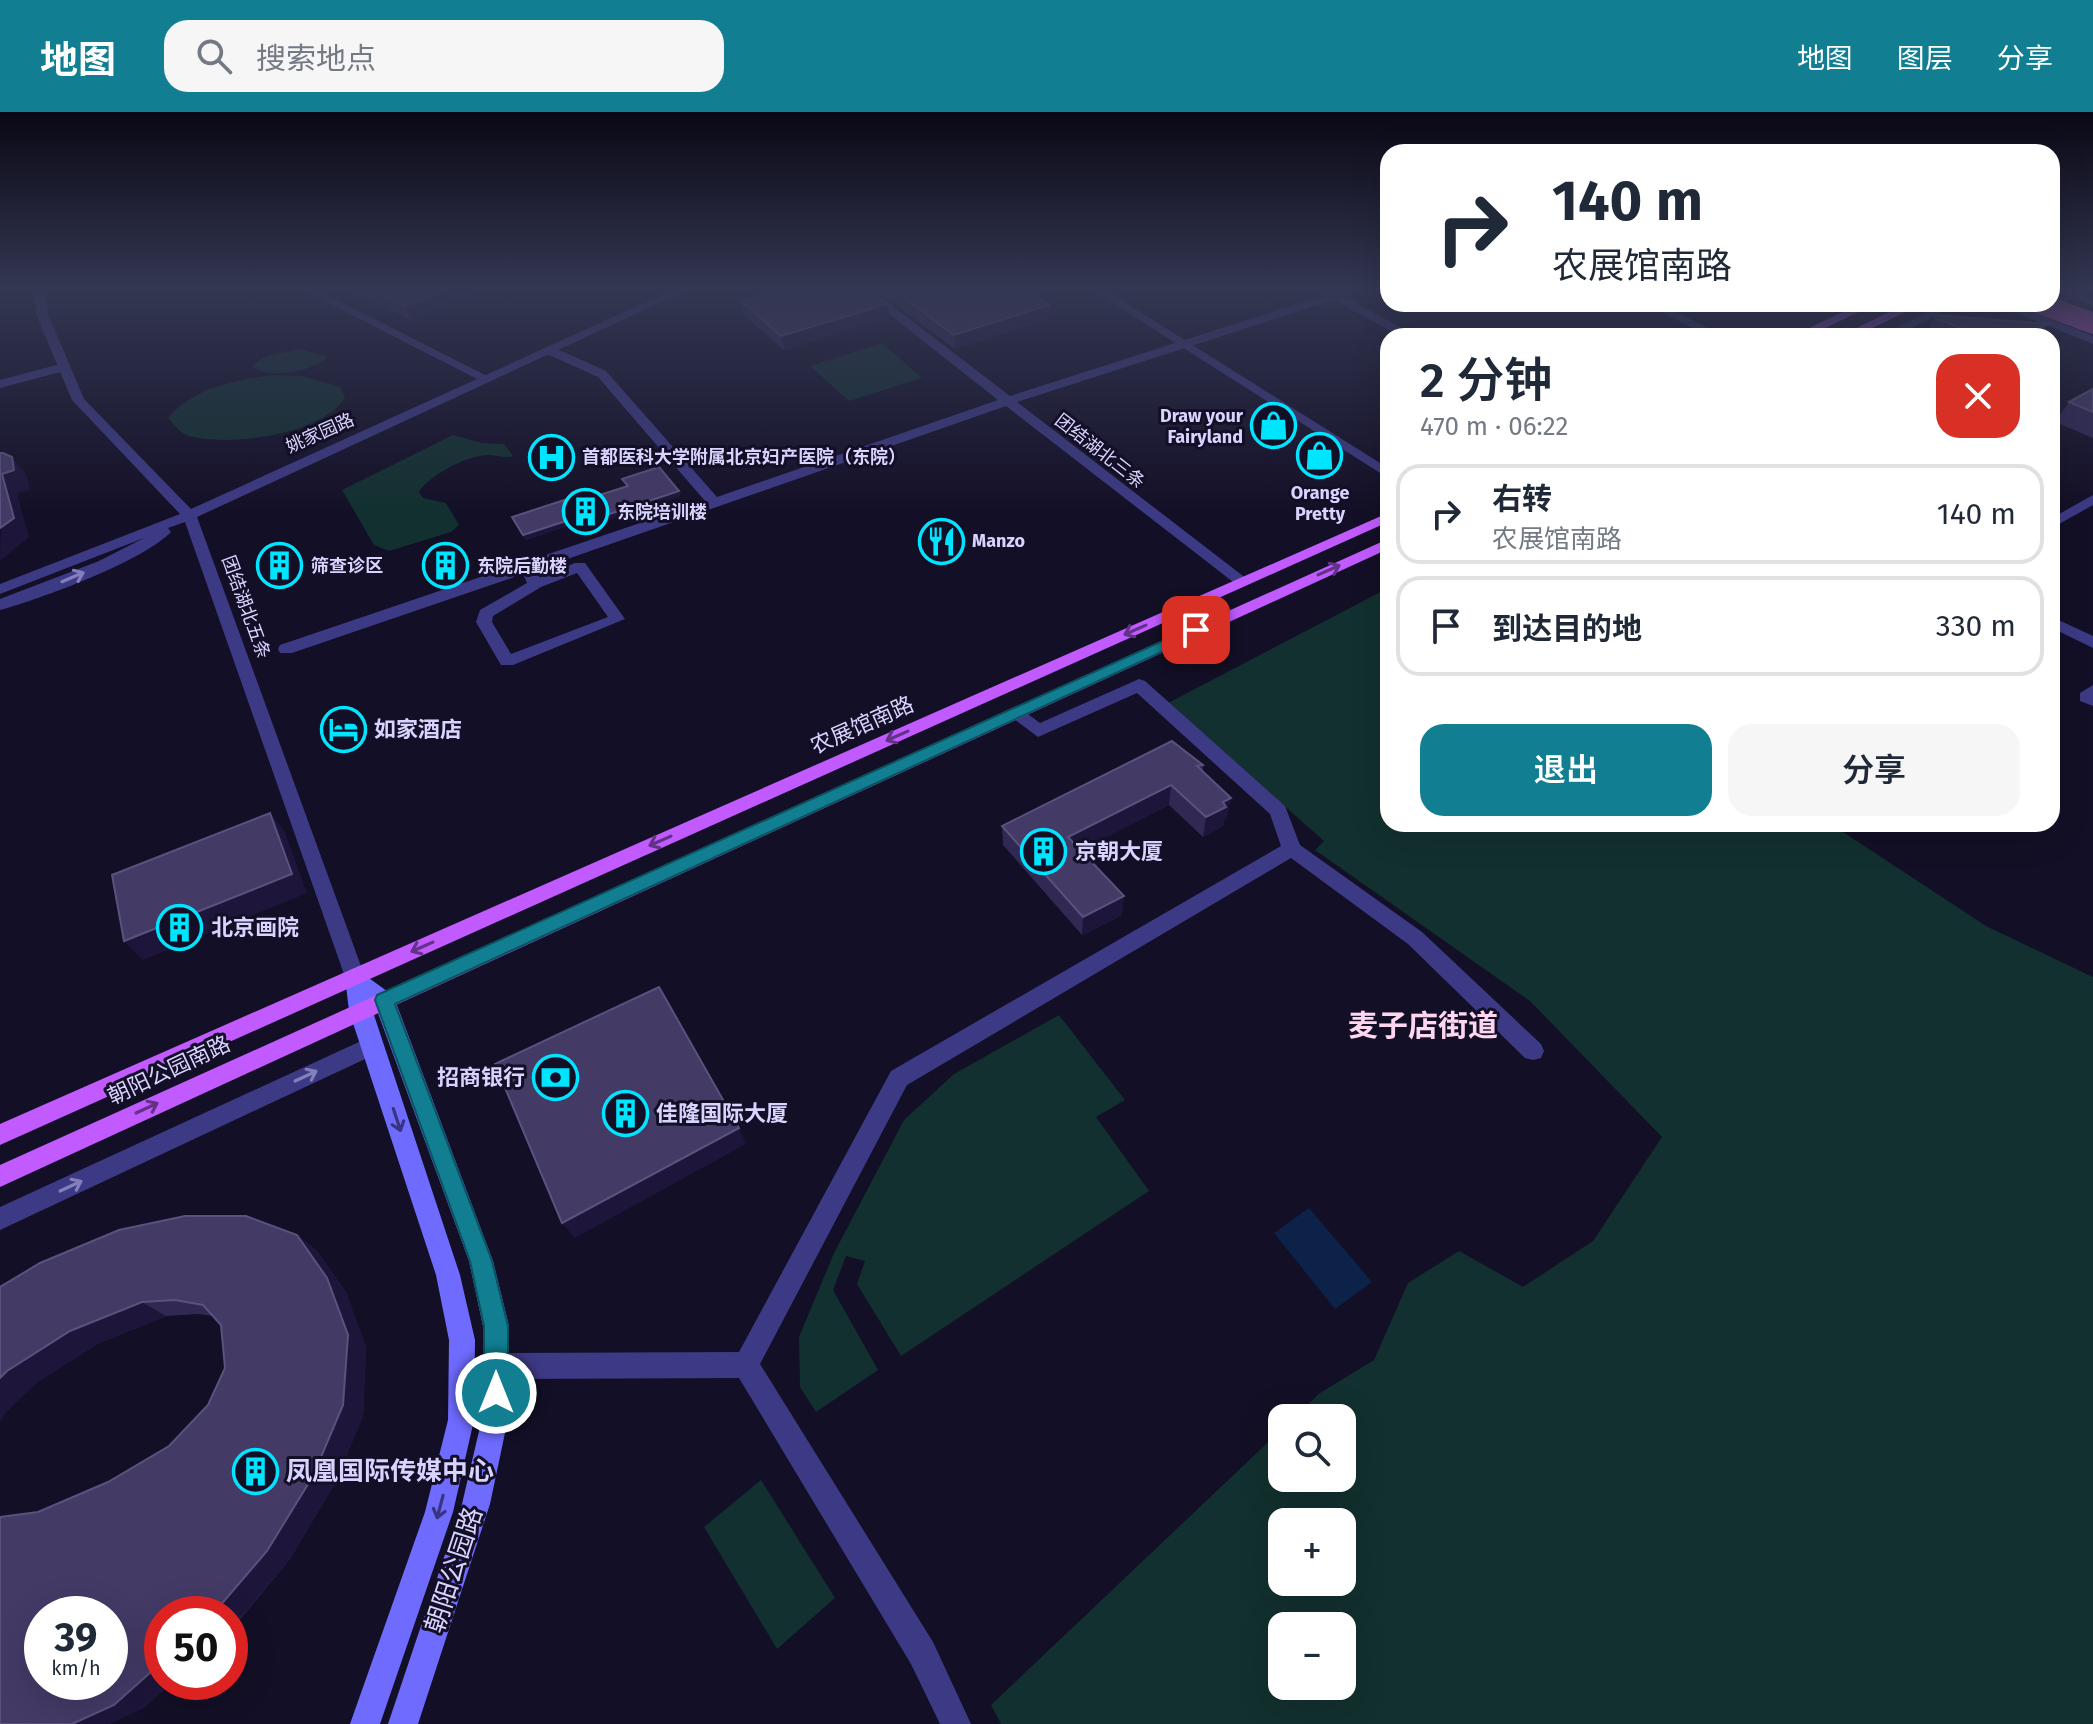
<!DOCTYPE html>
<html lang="zh">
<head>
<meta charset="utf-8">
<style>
  :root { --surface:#fff; --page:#f6f6f7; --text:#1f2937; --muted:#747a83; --line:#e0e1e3; --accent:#117e91 }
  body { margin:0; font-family:"Fira Sans","Noto Sans SC",sans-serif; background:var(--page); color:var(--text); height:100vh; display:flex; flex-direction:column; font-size:30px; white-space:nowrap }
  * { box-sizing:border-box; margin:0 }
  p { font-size:26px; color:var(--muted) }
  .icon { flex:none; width:44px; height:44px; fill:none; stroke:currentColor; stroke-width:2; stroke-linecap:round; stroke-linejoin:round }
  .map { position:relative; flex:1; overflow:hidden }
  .details { position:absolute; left:1380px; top:216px; width:680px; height:504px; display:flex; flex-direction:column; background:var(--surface); border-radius:24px; box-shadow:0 8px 32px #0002 }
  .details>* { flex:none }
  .guide { position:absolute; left:1380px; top:32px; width:680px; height:168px; border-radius:24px; box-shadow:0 8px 32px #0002; background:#fff; color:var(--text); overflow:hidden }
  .tools { position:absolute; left:1268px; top:1292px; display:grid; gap:16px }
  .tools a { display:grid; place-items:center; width:88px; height:88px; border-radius:16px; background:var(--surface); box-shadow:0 8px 32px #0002; font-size:40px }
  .speed { position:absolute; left:24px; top:1484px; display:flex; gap:16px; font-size:40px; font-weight:700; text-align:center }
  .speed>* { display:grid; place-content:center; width:104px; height:104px; border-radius:50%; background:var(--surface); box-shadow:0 8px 32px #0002; line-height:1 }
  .speed small { font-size:20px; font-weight:400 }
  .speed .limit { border:12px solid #d22; background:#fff; color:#111 }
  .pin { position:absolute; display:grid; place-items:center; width:68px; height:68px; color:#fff; margin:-34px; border-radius:16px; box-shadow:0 4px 12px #0006 }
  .me { position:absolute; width:88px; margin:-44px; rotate:0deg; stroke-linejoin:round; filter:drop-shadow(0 0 6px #0008) }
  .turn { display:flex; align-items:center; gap:28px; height:168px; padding:0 40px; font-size:36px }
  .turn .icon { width:104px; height:104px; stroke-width:2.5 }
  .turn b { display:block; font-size:56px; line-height:68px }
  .round { display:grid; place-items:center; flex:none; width:84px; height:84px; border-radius:24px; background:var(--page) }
  .overview { display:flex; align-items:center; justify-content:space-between; height:136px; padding:0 40px }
  h1 { font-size:48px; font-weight:600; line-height:60px }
  .action { display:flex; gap:16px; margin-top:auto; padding:16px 40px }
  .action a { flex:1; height:92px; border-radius:24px; background:var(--accent); color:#fff; font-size:32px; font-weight:600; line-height:92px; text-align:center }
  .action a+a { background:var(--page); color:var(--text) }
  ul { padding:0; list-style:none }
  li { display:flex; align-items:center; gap:24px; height:100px; margin:0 16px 12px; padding:0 24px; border:4px solid var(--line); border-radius:24px }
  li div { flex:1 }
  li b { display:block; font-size:30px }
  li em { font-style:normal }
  header { display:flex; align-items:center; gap:48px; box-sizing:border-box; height:112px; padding:0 40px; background:var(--accent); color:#fff }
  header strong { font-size:38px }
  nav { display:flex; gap:44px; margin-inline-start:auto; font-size:28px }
  .search { width:560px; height:72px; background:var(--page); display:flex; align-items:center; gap:20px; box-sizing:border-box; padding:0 28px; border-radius:24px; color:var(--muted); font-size:30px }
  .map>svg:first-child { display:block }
  .green { fill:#12302f; fill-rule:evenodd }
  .water { fill:#0c2248 }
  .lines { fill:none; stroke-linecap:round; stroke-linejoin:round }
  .minor { fill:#3d3a85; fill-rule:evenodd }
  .tertiary { fill:#3d3a85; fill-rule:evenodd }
  .secondary { fill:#6f6bff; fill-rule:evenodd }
  .primary { fill:#c25bff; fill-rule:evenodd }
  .trunk { fill:#e055d1; fill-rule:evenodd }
  .trunk-bridge { stroke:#e055d1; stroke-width:14 }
  .wall { fill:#312854 }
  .shaded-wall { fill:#1d163a }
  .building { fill:#433a66; stroke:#5a527e; stroke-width:2; fill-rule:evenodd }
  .oneway { stroke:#623188 }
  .oneway2 { stroke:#837fbc }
  .oneway3 { stroke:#38347d }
  .route { fill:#117e91; stroke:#0b525e; stroke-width:2 }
  .labels { text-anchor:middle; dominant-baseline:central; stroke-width:6; stroke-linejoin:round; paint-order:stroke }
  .far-poi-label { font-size:18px; font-weight:bold; fill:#d9d4ff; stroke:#130f26; text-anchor:start }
  .far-street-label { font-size:18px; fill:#d9d4ff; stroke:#130f26 }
  .street-label { font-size:22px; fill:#d9d4ff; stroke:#130f26 }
  .poi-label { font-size:22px; font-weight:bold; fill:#d9d4ff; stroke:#130f26; text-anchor:start }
  .near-poi-label { font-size:26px; font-weight:bold; fill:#d9d4ff; stroke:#130f26; text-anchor:start }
  .near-street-label { font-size:26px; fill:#d9d4ff; stroke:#130f26 }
  .district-label { font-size:30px; font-weight:bold; fill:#ffd6f0; stroke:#130f26 }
</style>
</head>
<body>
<header>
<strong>地图</strong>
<div class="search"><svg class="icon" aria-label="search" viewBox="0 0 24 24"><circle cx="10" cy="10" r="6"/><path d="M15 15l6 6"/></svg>搜索地点</div>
<nav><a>地图</a><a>图层</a><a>分享</a></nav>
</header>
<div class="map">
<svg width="2093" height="1612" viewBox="0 0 2093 1612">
  <rect width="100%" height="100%" fill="#130f26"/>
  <path class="green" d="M882 231 922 266 849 289 810 254Z
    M300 237 328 245C312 260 271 267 252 255L263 245Z
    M272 263 301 264 340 275 345 286C321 323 227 336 186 323 179 320 174 312 168 306 195 275 233 269 272 263Z
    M453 323 482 331 504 332 513 344C504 347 497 343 487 343 466 344 430 363 419 380L423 386 446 391 459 413 451 420 389 439 374 433 342 378Z
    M1388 476V712H1831L1986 814 2093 865V1612H1001L991 1593 1282 1317V1366H1342V1306H1294L1320 1281 1374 1248 1408 1171 1459 1139 1523 1175 1593 1129 1662 1025 1530 889 1315 738 1324 729 1168 591ZM1282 1410H1342V1470H1282ZM1282 1514H1342V1574H1282Z
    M1059 903 1125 988 1096 1005 1149 1079 901 1244 857 1172 865 1149 846 1144 833 1178 878 1258 816 1300 800 1275 799 1225 834 1141 904 1008 954 962Z
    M761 1368 835 1486 777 1537 704 1415Z"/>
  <path class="water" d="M1309 1096 1372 1170 1335 1197 1274 1121Z"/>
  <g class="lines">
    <path class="minor" d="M299 176H313L493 267 483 270Z
      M856 176H869L1010 284 1325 183 1322 180 1328 177 1336 180 1365 176 1345 184 1415 224H1400L1334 188 1017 290 1247 467V473H1237L1006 294 536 458 540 465 575 451H585L625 507 513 553H501L476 510 480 498 527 471 523 462 292 541H280L278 537 280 533 705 389 598 265 547 242V236H555L606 259 717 385 998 288ZM577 461 608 505 511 542 492 510 493 504 541 475Z
      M1647 192H1662L1723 224H1708Z
      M64 251 70 255 68 258 0 276V268Z
      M2093 383V393L2052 416V406Z
      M2052 505 2093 524V536L2052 516Z
      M1139 567 1145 569 1285 694 1300 733 1422 820 1541 932 1544 939 1541 946 1533 948 1525 946 1408 832 1291 746 907 973 760 1252 933 1530 971 1612H940L911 1552 739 1266 496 1267 487 1263 483 1254 487 1245 496 1241 739 1240 891 959 1281 734 1270 702 1137 581 1038 625 1006 601 1009 597H1021L1040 611Z
      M2093 573V594L2080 589V581Z
      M372 924 380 926 383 933 380 940 0 1118V1095Z"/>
    <path class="tertiary" d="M34 176H46L48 202 84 287 191 397 677 176H692L197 405 365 865 362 871H348L345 865 185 410 168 416 171 420C143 449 41 487 0 498V487L99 449 144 426 0 482V472L180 402 72 288 36 202Z
      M1089 176H1102L1388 356V366Z
      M2052 176H2064L2093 186V193L2052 179Z
      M1944 192H1959L1896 224H1880Z
      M1995 192H2011L2093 224V232Z"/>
    <path class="secondary" d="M355 856 391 882 395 888 493 1149 509 1214V1302L490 1392 418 1612H388L462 1392 483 1302V1214L469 1149 375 893 369 888 460 1163 475 1228 474 1308 453 1400 380 1612H350L425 1400 448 1308 449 1228 436 1163 349 899 345 865 348 859Z"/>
    <path class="primary" d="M1859 192H1875L1809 224H1793Z
      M1906 192H1922L1856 224H1840Z
      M1388 401V410L0 1033V1012Z
      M1388 427V437L0 1075V1053Z"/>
    <path class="trunk" d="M2052 185 2093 200V209L2048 192H2052Z"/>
    <path class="trunk-bridge" d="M2031 192 2093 215"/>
  </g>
  <path class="wall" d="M342 176H486L411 208Z
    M873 176H1024L1049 193V207L955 237Z
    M741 189 890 206 784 238 744 203Z
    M1936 203 2048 212 2040 224H1937L1927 220Z
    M2093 277V326L2055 310 2069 290Z
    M622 367 679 379 680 384 572 420 567 414 526 428 512 405 590 386 626 374Z
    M1203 653V659L1227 706 1224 708 1223 714 1203 725 1169 693 1081 738 1122 803 1082 823 1003 733 1002 714Z
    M297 1123 316 1138 346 1180 366 1236 363 1304 334 1373 290 1447 232 1517 230 1518V1502L144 1596 38 1400 108 1370 169 1334 208 1293 225 1256 221 1213 213 1204 198 1202 166 1204 97 1232 36 1271 7 1299 0 1175Z"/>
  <path class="shaded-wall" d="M448 176H486L411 208 405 194Z
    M888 192 890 206 784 238 781 224Z
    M1049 193V207L955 237 954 223Z
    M2048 212 2040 224H2025Z
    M12 345 27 364 30 378 17 381 29 425 0 449 2 362Z
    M679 379 680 384 572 420 570 415Z
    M566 409 567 414 526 428 523 423Z
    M1171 673 1169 693 1068 745V725Z
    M1231 686 1227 706 1224 708 1223 714 1203 725 1206 705 1223 690Z
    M270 701 285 720 307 781 143 848 124 829Z
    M1124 784 1122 803 1082 823 1083 805Z
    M739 1016 746 1032 575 1126 562 1111Z
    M297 1123 316 1138 346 1180 366 1236 363 1304 334 1373 290 1447 230 1518V1502H213Z
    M142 1190 166 1204 97 1232 36 1271 7 1299 0 1310V1266L7 1259 70 1219Z
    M162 1550V1570H173L144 1596 110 1612H72Z"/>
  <path class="building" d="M365 176H448L405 194Z
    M787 176H868L888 192 781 224 741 189Z
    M890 176H1024L1049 193 954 223Z
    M1936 203 2048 212 2025 224H1980L1935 206Z
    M2093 277V300L2069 290Z
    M0 341H3L12 345 14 358 2 362 14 406 0 416Z
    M659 355 679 379 570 415 566 409 523 423 512 405 586 381 590 386 628 374 622 367Z
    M1172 629 1203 653 1197 654 1231 686 1223 690 1226 695 1206 705 1171 673 1068 725 1124 784 1083 805 1002 714Z
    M270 701 292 762 124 829 112 763Z
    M659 875 739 1016 562 1111 495 952Z
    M185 1104H246L297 1123 327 1166 348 1223 343 1293 313 1364 267 1439 213 1502H162V1550L114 1593 72 1612H0V1405L38 1400 108 1370 169 1334 208 1293 225 1256 221 1213 203 1193 175 1188 142 1190 70 1219 7 1259 0 1266V1175L40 1151 119 1118ZM42 1502H110V1570H42Z"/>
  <defs><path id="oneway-shaft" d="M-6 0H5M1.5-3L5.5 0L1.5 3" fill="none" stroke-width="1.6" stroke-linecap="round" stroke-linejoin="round" transform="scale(2)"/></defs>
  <g class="oneway">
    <use href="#oneway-shaft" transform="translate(1329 458) rotate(-24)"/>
    <use href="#oneway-shaft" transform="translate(1135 518) rotate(156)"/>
    <use href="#oneway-shaft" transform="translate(897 624) rotate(156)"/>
    <use href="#oneway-shaft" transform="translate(660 729) rotate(156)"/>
    <use href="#oneway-shaft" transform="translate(422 835) rotate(156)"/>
    <use href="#oneway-shaft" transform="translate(147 996) rotate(-25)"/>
  </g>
  <g class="oneway2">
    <use href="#oneway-shaft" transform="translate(73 465) rotate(-23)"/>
    <use href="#oneway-shaft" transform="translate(306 964) rotate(-25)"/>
    <use href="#oneway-shaft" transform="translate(71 1074) rotate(-25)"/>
  </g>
  <g class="oneway3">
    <use href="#oneway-shaft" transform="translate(397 1008) rotate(72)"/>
    <use href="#oneway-shaft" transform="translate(440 1395) rotate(105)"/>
  </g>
  <linearGradient id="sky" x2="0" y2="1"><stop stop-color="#0a0815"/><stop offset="0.44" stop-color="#333752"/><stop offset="1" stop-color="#333752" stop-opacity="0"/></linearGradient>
  <rect width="2093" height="401" fill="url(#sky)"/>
  <path class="route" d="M1196 514 1203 518 1201 522 395 892 492 1149 508 1214V1281L504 1289 496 1293 487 1289 484 1281V1214L470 1149 375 888 377 883Z"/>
  <defs>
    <symbol id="shop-ring" viewBox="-11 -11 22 22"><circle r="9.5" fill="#130f26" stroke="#00e5ff" stroke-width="1.5"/><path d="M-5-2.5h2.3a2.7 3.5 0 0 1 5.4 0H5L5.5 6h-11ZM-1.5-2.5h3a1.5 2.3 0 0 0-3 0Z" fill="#00e5ff"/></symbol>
    <symbol id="hospital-ring" viewBox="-11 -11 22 22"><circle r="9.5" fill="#130f26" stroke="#00e5ff" stroke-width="1.5"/><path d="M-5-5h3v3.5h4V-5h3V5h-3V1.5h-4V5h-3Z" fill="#00e5ff"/></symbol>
    <symbol id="building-ring" viewBox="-11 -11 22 22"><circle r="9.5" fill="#130f26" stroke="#00e5ff" stroke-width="1.5"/><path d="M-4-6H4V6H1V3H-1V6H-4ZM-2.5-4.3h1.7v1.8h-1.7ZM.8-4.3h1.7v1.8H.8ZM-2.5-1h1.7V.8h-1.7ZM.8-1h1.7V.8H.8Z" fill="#00e5ff"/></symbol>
    <symbol id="restaurant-ring" viewBox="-11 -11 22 22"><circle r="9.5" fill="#130f26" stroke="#00e5ff" stroke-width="1.5"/><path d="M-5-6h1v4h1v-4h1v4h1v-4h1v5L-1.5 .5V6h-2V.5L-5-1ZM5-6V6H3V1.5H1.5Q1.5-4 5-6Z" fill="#00e5ff"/></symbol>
    <symbol id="hotel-ring" viewBox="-11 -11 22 22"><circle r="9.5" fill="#130f26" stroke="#00e5ff" stroke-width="1.5"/><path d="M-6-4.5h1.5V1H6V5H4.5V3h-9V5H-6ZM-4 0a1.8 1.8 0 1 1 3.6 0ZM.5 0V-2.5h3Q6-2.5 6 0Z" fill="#00e5ff"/></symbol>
    <symbol id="bank-ring" viewBox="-11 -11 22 22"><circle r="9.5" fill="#130f26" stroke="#00e5ff" stroke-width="1.5"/><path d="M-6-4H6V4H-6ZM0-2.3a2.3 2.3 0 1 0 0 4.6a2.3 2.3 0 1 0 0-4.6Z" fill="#00e5ff"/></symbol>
  </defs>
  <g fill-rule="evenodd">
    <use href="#shop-ring" x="1248" y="288" width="51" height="51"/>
    <use href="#shop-ring" x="1294" y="318" width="51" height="51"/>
    <use href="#hospital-ring" x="526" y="320" width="51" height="51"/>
    <use href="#building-ring" x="560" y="374" width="51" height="51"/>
    <use href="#restaurant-ring" x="916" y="404" width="51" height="51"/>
    <use href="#building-ring" x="254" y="428" width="51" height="51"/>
    <use href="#building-ring" x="420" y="428" width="51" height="51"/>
    <use href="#hotel-ring" x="318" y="592" width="51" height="51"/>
    <use href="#building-ring" x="1018" y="714" width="51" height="51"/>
    <use href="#building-ring" x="154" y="790" width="51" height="51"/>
    <use href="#bank-ring" x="530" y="940" width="51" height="51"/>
    <use href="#building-ring" x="600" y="976" width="51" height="51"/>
    <use href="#building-ring" x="230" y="1334" width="51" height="51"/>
  </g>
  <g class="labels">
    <g class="far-poi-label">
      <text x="1243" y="304" text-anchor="end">Draw your<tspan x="1243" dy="21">Fairyland</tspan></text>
      <text x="582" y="345">首都医科大学附属北京妇产医院（东院）</text>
      <text x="1320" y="381" text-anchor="middle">Orange<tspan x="1320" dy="21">Pretty</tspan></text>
      <text x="617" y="400">东院培训楼</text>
      <text x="972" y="429">Manzo</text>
      <text x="311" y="454">筛查诊区</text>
      <text x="477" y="454">东院后勤楼</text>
    </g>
    <g class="far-street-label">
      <text transform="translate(320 321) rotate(-24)">姚家园路</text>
      <text transform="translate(1100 339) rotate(38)">团结湖北三条</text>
      <text transform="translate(246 495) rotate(70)">团结湖北五条</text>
    </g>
    <g class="street-label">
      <text transform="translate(862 613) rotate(-24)">农展馆南路</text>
      <text transform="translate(169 958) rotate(-25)">朝阳公园南路</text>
    </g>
    <g class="poi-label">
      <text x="374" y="617">如家酒店</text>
      <text x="1075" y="739">京朝大厦</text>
      <text x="211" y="815">北京画院</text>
      <text x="525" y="965" text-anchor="end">招商银行</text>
      <text x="656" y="1001">佳隆国际大厦</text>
    </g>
    <g class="near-poi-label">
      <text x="286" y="1359">凤凰国际传媒中心</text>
    </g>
    <g class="near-street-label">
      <text transform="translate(454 1458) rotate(-72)">朝阳公园路</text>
    </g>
    <g class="district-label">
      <text x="1423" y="914">麦子店街道</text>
    </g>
  </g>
</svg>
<div class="tools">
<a><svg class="icon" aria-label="search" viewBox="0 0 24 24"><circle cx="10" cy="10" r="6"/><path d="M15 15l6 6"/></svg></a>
<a>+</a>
<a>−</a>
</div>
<div class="speed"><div>39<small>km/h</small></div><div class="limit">50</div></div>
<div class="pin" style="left:1196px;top:518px;background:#d93025"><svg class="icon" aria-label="arrive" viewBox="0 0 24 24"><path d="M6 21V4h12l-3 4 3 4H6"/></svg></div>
<svg class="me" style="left:496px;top:1281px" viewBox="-20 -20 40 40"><circle r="17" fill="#117e91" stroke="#fff" stroke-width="3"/><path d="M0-11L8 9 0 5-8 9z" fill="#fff"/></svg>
<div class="guide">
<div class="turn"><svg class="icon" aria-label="right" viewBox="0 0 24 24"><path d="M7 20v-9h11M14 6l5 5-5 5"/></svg><div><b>140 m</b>农展馆南路</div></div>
</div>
<section class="details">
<div class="overview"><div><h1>2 分钟</h1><p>470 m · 06:22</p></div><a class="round" style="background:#d93025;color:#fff"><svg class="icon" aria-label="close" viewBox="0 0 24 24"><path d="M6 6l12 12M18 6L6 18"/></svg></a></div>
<ul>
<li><svg class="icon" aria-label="right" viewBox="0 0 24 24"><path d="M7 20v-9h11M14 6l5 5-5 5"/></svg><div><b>右转</b><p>农展馆南路</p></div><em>140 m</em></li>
<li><svg class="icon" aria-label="arrive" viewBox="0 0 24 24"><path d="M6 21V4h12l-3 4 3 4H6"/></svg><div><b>到达目的地</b></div><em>330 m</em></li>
</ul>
<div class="action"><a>退出</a><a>分享</a></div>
</section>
</div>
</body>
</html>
